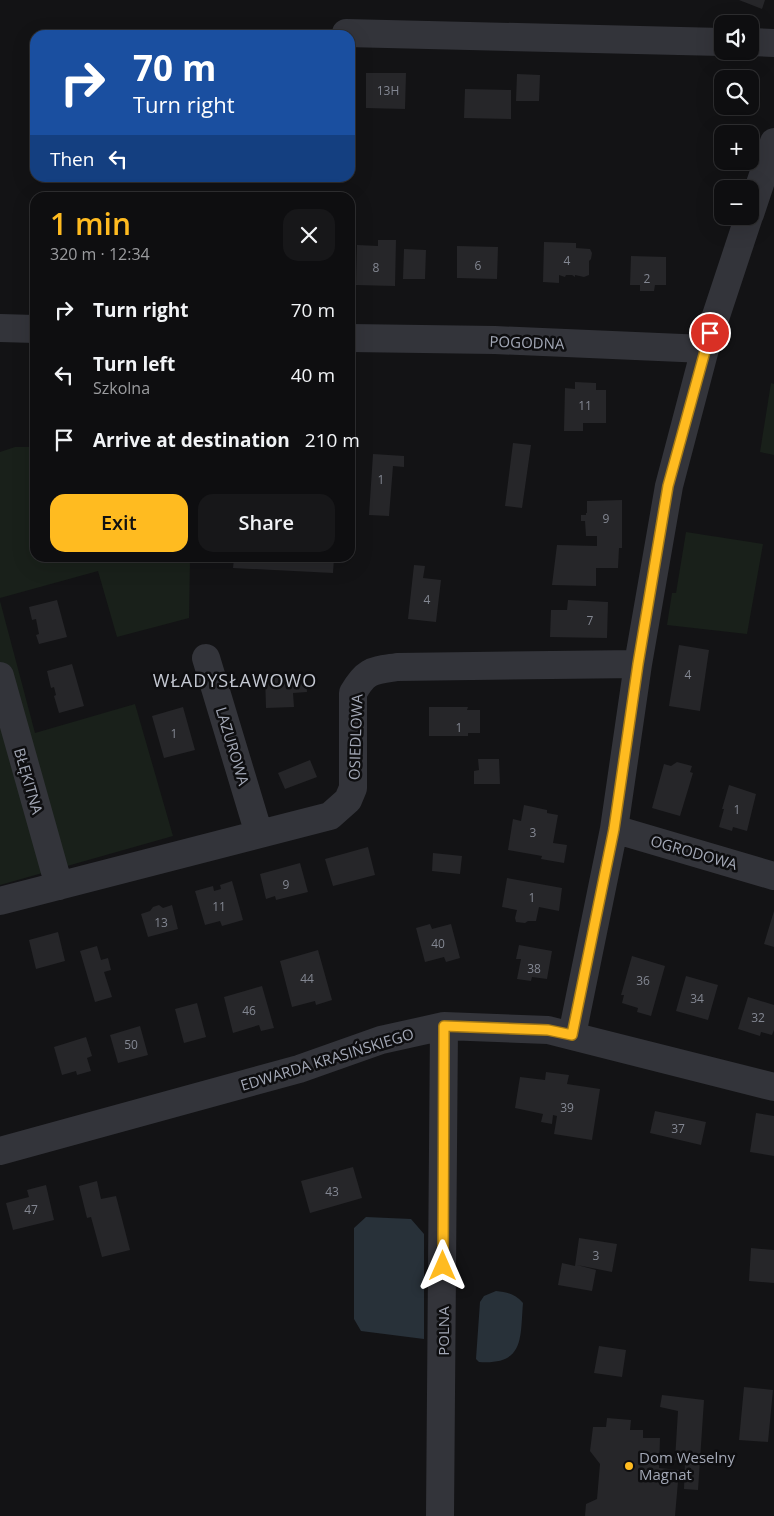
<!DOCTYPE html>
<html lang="en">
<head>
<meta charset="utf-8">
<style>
  :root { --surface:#0e0e10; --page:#171719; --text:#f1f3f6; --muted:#9b9c9f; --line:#2e2e30; --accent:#ffbb20 }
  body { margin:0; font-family:"Open Sans",sans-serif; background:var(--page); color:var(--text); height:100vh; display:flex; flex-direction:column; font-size:19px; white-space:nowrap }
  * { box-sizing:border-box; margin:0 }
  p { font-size:16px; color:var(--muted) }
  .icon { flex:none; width:28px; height:28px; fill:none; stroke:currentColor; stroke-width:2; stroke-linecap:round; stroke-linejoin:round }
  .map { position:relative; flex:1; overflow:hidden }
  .details { position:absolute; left:30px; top:192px; width:325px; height:370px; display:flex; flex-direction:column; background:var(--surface); border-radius:15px; box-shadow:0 5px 20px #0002,0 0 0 1px var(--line) }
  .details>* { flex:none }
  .hud { position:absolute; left:30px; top:30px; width:325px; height:152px; border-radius:15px; box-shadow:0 5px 20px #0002,0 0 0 1px var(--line); background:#1a4fa0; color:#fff; overflow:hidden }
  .tools { position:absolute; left:714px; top:15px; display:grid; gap:10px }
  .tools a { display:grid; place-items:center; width:45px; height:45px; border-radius:10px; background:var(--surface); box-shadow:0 5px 20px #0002,0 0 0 1px var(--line); font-size:25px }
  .pin { position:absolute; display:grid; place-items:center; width:42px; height:42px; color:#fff; margin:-21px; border:2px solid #fff; border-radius:50%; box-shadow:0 1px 5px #0007 }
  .me { position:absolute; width:55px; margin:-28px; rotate:0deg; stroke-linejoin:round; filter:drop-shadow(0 0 4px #0008) }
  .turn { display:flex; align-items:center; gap:18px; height:105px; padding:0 20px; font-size:22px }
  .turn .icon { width:65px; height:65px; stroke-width:2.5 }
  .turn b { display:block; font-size:35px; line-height:42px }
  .then { display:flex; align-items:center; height:48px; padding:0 20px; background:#0003; gap:10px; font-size:19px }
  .round { display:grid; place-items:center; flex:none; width:52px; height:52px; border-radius:15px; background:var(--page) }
  .head { display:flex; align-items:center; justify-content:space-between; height:85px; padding:0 20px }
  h1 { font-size:30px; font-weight:600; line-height:38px; color:var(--accent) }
  .action { display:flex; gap:10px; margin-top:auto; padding:10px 20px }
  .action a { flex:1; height:58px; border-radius:15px; background:var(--accent); color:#111; font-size:20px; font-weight:600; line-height:58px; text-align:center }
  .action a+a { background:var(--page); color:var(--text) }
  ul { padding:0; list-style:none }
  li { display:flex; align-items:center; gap:15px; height:65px; padding:0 20px }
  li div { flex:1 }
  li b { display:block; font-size:19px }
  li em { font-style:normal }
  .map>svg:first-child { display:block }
  .green { fill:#19201a }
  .water { fill:#283139 }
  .building { fill:#262629 }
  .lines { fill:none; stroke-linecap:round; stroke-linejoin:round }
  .minor { stroke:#33343a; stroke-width:28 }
  .route-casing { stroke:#a67a15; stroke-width:12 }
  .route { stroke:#ffbb20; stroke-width:9 }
  .poi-dot { fill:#ffbb20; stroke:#0e0e10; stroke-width:2 }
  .labels { text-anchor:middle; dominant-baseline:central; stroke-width:5; stroke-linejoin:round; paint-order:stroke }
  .number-label { font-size:12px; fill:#838792 }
  .street-label { font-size:15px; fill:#a3a8b6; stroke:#0e0e10 }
  .poi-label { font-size:15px; fill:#a3a8b6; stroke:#0e0e10; text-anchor:start }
  .quarter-label { font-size:18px; letter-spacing:1px; fill:#c4c8d2; stroke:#0e0e10 }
</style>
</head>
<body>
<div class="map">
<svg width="774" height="1516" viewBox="0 0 774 1516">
  <rect width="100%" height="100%" fill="#131315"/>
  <path class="green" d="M771 383 774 384V455L760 452Z
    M15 447H35V558H190L189 618 117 637 98 571 0 598V452Z
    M686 532 763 544 747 634 667 625 672 593H676Z
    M0 601 35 733 135 704 173 836 0 885Z"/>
  <path class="water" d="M366 1217 411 1219 424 1234V1339L361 1331 354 1319V1228Z
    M496 1291C507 1292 515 1294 523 1303 520 1338 525 1365 479 1362L476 1359 480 1302 484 1296Z"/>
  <path class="building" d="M739 0H765L762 9Z
    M366 73H406L405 109 366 108Z
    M517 74 540 75 539 101H516Z
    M465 89 511 90V119L464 118Z
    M378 240H396L395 286 356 285 357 245 378 246Z
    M544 242 576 243V248L590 249 592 253 591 259 589 261V275L584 277 575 275V277L572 275H566L565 277 559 275V283L543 282Z
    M457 246 498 247 497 279 457 278Z
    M404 249 426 250 425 279H403Z
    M631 256 666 257V285H655L654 291H640V285H630Z
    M32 380 35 381V420H30Z
    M575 382 596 383V390H606V423H583V431H564L565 388 575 389Z
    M513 443 531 445 522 508 505 506Z
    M373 454 404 456V467L393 466 389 516 369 515Z
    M622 500V548H619L618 568H596V586L552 585 557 545 597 546V536H586L585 521H581V515H586V513H587V501Z
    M234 558H334L333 573 233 568Z
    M414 565 425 566 423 578 441 580 436 622 408 619Z
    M57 600 67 637 39 644 36 635 39 634 36 619 32 620 29 607Z
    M568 600 608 602 607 638 550 637 551 610H567Z
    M679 645 709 650 700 711 669 706Z
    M72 664 84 706 59 713 54 696 56 695 54 687 51 688 47 671Z
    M306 674 307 692 293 693 294 707 266 708 265 675Z
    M183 707 195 750 164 758 152 716Z
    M429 707H468L467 710H480V733H468V736H429Z
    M478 759H499L500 784H474V771L479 770Z
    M310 760 317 777 285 789 278 773Z
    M677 762 692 766 690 772 693 773 680 816 652 808 664 764 671 766Z
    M729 785 756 794 747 831 733 827 732 831 719 827 724 809H722Z
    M524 805 547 810V813L558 815 553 843 567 845 564 863 541 859 542 856 508 850 513 819 521 821Z
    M368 847 375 875 333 886 325 859Z
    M433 853 462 856 460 874 432 871Z
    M300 863 308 892 276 900 275 896 266 899 260 874Z
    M507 878 562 888 559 911 539 907 536 921H528L525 923 516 922 515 918 517 910 502 907Z
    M232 881 243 920 222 926 220 921 205 925 195 891 213 886 214 891 221 889 220 885Z
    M159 905 163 908 172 905 178 929 148 937 141 914 150 911 153 907Z
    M774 911V947L764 944Z
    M430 924 432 929 451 924 460 958 446 962 444 957 425 962 416 928Z
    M58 932 65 961 36 969 29 940Z
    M519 945 552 951 547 979 532 977 531 981 517 979 521 959H516Z
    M97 946 101 960 108 958 111 970 104 972 112 997 95 1002 80 951Z
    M318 950 332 1000 316 1005 315 1001 292 1007 280 961Z
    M632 956 665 966 651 1016 637 1012 638 1008 622 1003 624 995H621Z
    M686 976 718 985 708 1020 676 1011Z
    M262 986 274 1028 261 1031 259 1025 233 1033 224 997Z
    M748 997 774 1005V1030L772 1035 761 1032 760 1036 738 1029Z
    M197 1003 206 1037 184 1043 175 1009Z
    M140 1026 148 1055 118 1063 110 1035Z
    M86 1037 92 1056 87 1058 91 1071 77 1075 76 1071 62 1075 54 1047Z
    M546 1072 569 1075 567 1084 600 1089 592 1140 554 1134 557 1116 553 1115 552 1124 541 1122 543 1114 515 1108 520 1077 545 1080Z
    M655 1111 706 1122 701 1145 650 1133Z
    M756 1113 774 1116V1156L750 1152Z
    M353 1167 362 1198 310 1213 301 1181Z
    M97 1181 101 1199 116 1196 130 1250 102 1257 91 1217 87 1218 79 1186Z
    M46 1185 54 1220 13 1230 6 1203 29 1197 27 1190Z
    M579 1238 617 1244 612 1272 577 1265 596 1270 592 1291 558 1285 562 1263 575 1266Z
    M751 1248 774 1250V1283L749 1281Z
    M599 1346 626 1350 622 1377 594 1373Z
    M744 1387 773 1390 768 1442 739 1440Z
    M662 1395 704 1400 698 1490 684 1489 685 1461 675 1460 678 1411 660 1407Z
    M607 1418 631 1420 630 1430H643V1438H660L659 1468 679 1470 675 1516H585L586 1504 597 1499 600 1464 590 1451 593 1427H606Z"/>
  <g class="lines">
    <path class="minor" d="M346 33 722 42
      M750 42 774 43
      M750 214 774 142
      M0 328 35 329
      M350 338 495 340 705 349
      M206 658 259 834
      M0 676 59 886
      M614 829 774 876
      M0 901 330 816 348 800 353 788V693C366 670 372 671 397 667L638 664
      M572 1035 614 829 638 664 669 486 705 349 749 216
      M0 1151 299 1069 381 1040 444 1026 548 1030 774 1087
      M440 1516 444 1026"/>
  </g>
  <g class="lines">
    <defs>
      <path id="route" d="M443 1266 444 1026 548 1030 572 1035 614 829 638 664 668 486 710 333"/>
    </defs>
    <use href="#route" class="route-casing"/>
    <use href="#route" class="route"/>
  </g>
  <circle class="poi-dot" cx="629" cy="1466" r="5"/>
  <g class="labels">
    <g class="number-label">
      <text x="388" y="90">13H</text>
      <text x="567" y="260">4</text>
      <text x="478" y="265">6</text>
      <text x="376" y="267">8</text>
      <text x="647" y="278">2</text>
      <text x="585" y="405">11</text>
      <text x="381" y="479">1</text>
      <text x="606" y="518">9</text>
      <text x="427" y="599">4</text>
      <text x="590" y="620">7</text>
      <text x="688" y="674">4</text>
      <text x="459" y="727">1</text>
      <text x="174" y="733">1</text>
      <text x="737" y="809">1</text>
      <text x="533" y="832">3</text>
      <text x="286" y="884">9</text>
      <text x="532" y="897">1</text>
      <text x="219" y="906">11</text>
      <text x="161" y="922">13</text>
      <text x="438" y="943">40</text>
      <text x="534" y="968">38</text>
      <text x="307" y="978">44</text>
      <text x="643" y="980">36</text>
      <text x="697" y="998">34</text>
      <text x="249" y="1010">46</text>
      <text x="758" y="1017">32</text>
      <text x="131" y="1044">50</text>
      <text x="567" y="1107">39</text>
      <text x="678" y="1128">37</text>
      <text x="332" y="1191">43</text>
      <text x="31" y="1209">47</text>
      <text x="596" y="1255">3</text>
    </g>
    <g class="street-label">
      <text transform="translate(527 342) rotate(2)">POGODNA</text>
      <text transform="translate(355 737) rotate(-88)">OSIEDLOWA</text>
      <text transform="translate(233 746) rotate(73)">LAZUROWA</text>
      <text transform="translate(29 781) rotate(74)">BŁĘKITNA</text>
      <text transform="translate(694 852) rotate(16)">OGRODOWA</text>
      <text transform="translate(327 1059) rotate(-17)">EDWARDA KRASIŃSKIEGO</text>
      <text transform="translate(443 1331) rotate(-90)">POLNA</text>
    </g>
    <g class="poi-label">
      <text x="639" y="1457">Dom Weselny<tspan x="639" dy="17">Magnat</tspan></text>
    </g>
    <g class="quarter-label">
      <text x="235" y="680">WŁADYSŁAWOWO</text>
    </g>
  </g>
</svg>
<div class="tools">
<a><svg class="icon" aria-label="sound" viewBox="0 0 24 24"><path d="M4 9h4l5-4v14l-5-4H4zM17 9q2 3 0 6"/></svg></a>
<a><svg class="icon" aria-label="search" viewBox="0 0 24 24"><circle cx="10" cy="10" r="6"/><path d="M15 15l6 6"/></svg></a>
<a>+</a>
<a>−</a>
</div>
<div class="pin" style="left:710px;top:333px;background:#d93025"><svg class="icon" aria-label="arrive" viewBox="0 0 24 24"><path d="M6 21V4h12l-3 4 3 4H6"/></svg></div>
<svg class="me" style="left:443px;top:1266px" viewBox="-20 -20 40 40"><path d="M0-17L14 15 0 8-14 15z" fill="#ffbb20" stroke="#fff" stroke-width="4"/></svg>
<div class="hud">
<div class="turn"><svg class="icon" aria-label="right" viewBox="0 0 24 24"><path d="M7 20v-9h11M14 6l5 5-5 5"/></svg><div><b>70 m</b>Turn right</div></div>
<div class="then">Then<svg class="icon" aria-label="left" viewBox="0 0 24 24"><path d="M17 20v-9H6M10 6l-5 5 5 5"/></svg></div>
</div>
<section class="details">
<div class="head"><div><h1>1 min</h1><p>320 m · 12:34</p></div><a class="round"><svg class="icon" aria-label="close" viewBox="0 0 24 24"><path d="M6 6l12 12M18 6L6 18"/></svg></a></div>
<ul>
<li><svg class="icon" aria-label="right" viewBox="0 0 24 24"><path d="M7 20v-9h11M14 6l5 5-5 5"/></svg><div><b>Turn right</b></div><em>70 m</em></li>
<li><svg class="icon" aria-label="left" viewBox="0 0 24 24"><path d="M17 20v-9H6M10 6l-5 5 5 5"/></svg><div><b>Turn left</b><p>Szkolna</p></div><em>40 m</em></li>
<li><svg class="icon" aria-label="arrive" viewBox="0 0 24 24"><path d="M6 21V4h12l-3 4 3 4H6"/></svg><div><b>Arrive at destination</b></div><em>210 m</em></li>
</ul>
<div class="action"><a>Exit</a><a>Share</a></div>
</section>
</div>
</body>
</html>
